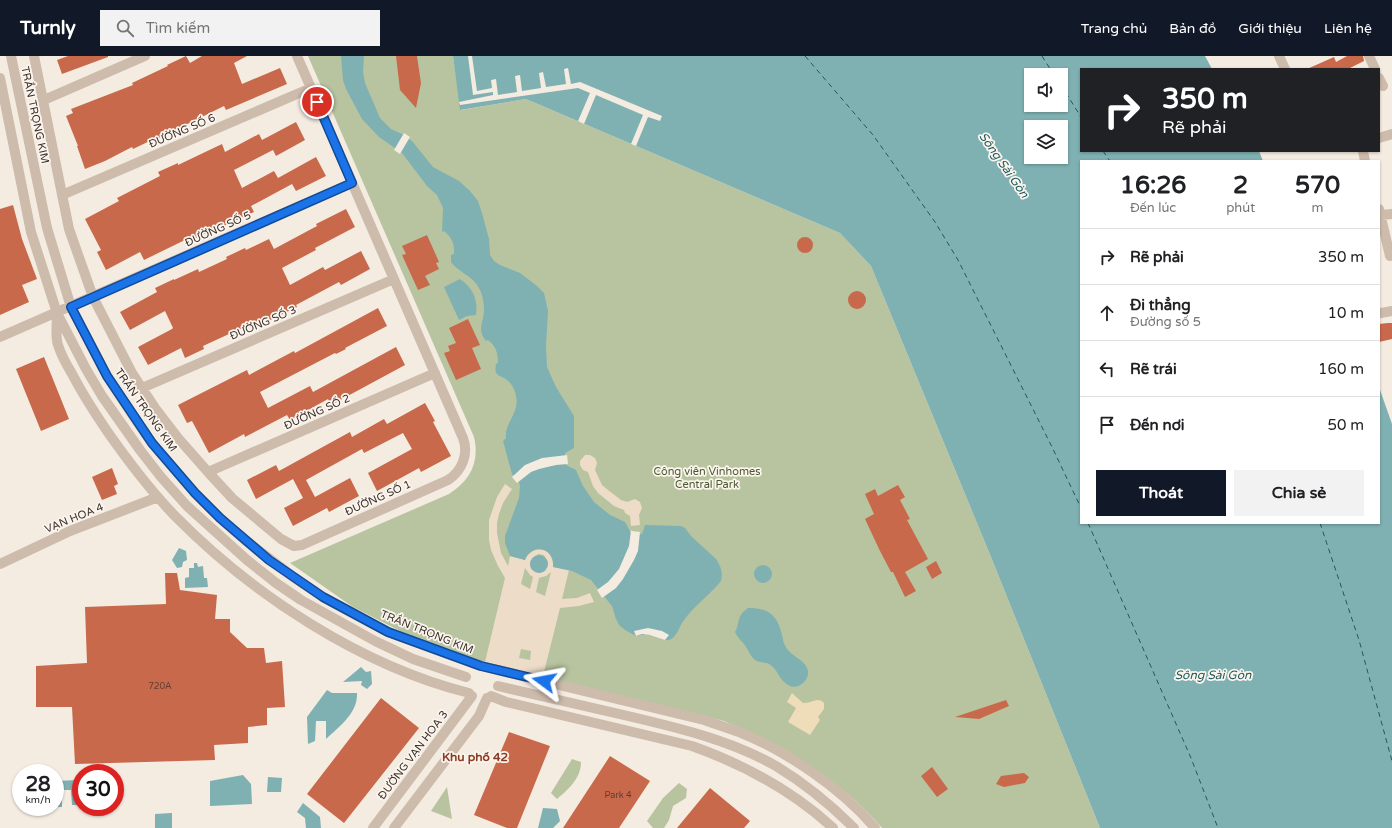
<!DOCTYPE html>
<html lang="vi">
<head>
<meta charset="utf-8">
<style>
  :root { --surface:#fff; --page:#f2f2f2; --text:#202124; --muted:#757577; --line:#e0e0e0; --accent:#111827 }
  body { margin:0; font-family:"Varela Round",sans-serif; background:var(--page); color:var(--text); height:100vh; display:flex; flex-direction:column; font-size:15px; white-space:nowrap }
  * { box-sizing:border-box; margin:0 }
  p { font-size:13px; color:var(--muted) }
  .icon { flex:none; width:22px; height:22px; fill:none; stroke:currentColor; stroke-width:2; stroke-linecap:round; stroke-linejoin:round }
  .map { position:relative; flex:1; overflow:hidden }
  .sheet { position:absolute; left:1080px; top:104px; width:300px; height:364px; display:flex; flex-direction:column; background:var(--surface); border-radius:0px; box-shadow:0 1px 3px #0004 }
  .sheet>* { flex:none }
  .hud { position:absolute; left:1080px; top:12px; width:300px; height:84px; border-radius:0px; box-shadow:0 1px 3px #0004; background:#202124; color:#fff; overflow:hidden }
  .tools { position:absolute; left:1024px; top:12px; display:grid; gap:8px }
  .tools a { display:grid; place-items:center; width:44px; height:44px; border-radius:0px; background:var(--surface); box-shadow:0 1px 3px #0004; font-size:20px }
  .speed { position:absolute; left:12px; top:708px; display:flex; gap:8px; font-size:20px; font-weight:700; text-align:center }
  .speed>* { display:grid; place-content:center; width:52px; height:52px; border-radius:50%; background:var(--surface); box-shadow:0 1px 3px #0004; line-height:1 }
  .speed small { font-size:10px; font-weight:400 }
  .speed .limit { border:6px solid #d22; background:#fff; color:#111 }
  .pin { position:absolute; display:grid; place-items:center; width:34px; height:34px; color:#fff; margin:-17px; border:2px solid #fff; border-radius:50%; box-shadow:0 1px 4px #0007 }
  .me { position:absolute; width:44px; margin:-22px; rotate:283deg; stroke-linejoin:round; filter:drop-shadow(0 0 3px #0008) }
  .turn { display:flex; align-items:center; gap:14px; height:84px; padding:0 16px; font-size:18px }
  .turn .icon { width:52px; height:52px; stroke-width:2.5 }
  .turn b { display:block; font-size:28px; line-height:34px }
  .eta { display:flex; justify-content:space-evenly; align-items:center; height:68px; text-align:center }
  .eta b { font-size:24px; font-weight:700; line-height:28px }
  .button { display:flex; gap:8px; margin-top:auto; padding:8px 16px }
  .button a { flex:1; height:46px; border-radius:0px; background:var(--accent); color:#fff; font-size:16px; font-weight:700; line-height:46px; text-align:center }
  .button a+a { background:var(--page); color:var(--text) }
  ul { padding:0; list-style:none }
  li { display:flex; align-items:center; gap:12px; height:56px; padding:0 16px; border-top:1px solid var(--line) }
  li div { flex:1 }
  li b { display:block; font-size:15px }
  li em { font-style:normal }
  header { display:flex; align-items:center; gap:24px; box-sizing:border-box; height:56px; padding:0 20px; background:var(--accent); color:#fff }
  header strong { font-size:19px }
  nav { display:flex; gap:22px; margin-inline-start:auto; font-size:14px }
  .search { width:280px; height:36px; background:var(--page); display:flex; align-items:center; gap:10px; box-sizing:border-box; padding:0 14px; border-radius:0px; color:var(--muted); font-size:15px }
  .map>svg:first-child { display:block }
  .green { fill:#b8c4a0 }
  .sand { fill:#efdcb8 }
  .plaza { fill:#ecdcc8; fill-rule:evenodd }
  .water { fill:#7fb0b2; fill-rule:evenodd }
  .pier { fill:#f4ebe1 }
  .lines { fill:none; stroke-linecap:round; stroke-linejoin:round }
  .ferry { stroke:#1f5a5e; stroke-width:1; stroke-dasharray:5 4; stroke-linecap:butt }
  .building { fill:#c8694b }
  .street { stroke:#cdbbac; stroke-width:10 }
  .route-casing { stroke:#114b97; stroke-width:10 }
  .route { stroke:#1a73e8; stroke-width:7 }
  .labels { text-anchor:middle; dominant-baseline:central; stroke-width:3.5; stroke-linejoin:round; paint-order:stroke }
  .number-label { font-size:9px; fill:#5e3e33 }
  .street-label { font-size:11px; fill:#3b302b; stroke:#fbf5ee }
  .park-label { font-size:11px; fill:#4a5a2e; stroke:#fbf5ee }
  .water-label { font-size:12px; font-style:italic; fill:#1f5a5e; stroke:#fbf5ee }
  .neighbourhood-label { font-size:12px; font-weight:bold; fill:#8c3b22; stroke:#fbf5ee }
</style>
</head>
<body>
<header>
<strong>Turnly</strong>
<div class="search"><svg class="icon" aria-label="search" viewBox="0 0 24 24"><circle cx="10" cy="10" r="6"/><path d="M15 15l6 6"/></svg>Tìm kiếm</div>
<nav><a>Trang chủ</a><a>Bản đồ</a><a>Giới thiệu</a><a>Liên hệ</a></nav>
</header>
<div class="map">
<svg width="1392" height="772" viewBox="0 0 1392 772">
  <rect width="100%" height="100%" fill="#f4ebe1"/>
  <path class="green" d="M308 0H453L461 54 526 43 840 177 871 210 991 501 1100 772H882C839 722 784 691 724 665L485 606 410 580 353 551 290 507 449 438C470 425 480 406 474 381Z
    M572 703 581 706C581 722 569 733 557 743L551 737Z
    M679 727 687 733 686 742 673 750 669 764 664 772H653L647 765 663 742Z
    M447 731 452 763 431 755Z"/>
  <path class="sand" d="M792 637 803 647C812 648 817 640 824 647V653L818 661 820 664 810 679 788 666 796 652 787 646Z"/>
  <path class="plaza" d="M585 399H590L595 402 597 407 595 414 602 429 608 434 621 444 627 446 635 443 640 446 642 452 639 459 640 469 631 470 630 460 625 457 624 454 614 450 598 437 593 430 588 416 583 414 580 409V405Z
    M505 428 512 433 503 447 499 458 497 467V477L501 497 508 510 510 500 525 504 526 500 533 495 536 493 545 494 548 496 553 503V511L569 514 562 543 577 542 590 537 594 546 579 550 560 552 543 620 485 606 505 522 498 510 491 494 489 484V464L497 441ZM538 498 544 499 548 507 545 515 539 517 531 513 530 507ZM525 512 530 519 533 521 530 533 521 528ZM551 516 545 540 536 536 539 522 546 520ZM521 593 531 595 530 604 519 602Z"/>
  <path class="water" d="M341 0H364L363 16 365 27 380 62 391 73 404 79 412 85 433 111 459 125 470 135 478 145 482 157 489 183 490 199 494 205 500 209 520 217 537 230 544 237 548 255 546 290 547 311 556 331 574 360V392L565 397 566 409 576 414 583 430 594 446 610 459 625 466 631 477 642 478 645 469 681 470 685 472 691 480 716 503C721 510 723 517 721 525 709 540 693 550 682 567 679 572 676 582 669 584 665 585 661 582 657 580 650 578 643 578 636 580L625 574 619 569 616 563 612 550 591 524 572 515 553 511C555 492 532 486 525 504L510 500 505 487V480L519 442 520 430 519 426 512 418 503 385 506 382C504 367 520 357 516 340 515 334 512 328 507 324 498 318 494 321 496 308L498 307C498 297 496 290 488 284L486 285C477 274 483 268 484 255 484 248 483 240 480 234 474 220 459 217 451 206V199L454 198C455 189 452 181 444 175L442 176 443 152 437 139 427 130 402 97 379 81 362 63 346 33 343 24Z
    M453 0H1205L1212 13H1081V95H1259L1263 105H1081V467H1379V331L1392 368V772H1100L991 501 871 210 840 177 526 43 460 54ZM1031 19H1061V49H1031ZM1031 71H1061V101H1031Z
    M460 223C473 232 478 243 476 259L467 260 459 264 444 231Z
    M179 492 186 495 187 504 183 506 182 511 177 512 172 504Z
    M530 508a9 9 0 1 1 18 0a9 9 0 1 1-18 0Z
    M194 507H197L198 511 203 510 204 522H207L208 531 185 532V522L189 521V512H194Z
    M754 518a9 9 0 1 1 18 0a9 9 0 1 1-18 0Z
    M748 552C768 552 777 558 782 579 783 584 784 589 787 593 792 600 804 604 807 612 812 622 799 634 790 630 781 626 779 618 774 612 767 604 760 608 755 604 750 600 748 593 744 588 741 584 737 581 735 576 741 566 735 561 748 552Z
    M361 611 366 616 371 615 372 628 367 633 361 629 362 625 343 626Z
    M327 634 332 637H357C358 657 339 671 326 683V665H316L315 685 308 688 307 661Z
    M243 719 251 728 252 748 210 750V725Z
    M268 721 282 722 281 736H267Z
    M78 724V739H81V749H72L71 734H62V751H55V725Z
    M303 747 320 761 321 772H306L305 762 297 756Z
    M543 752 557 753 560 765 553 772H538Z
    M172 757V772H155V758Z"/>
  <path class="pier" d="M468 0H472L477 35 492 32 491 24 496 23 498 39 517 36 515 20 520 19 522 35 541 32 539 17 543 16 546 31 566 28 564 13 568 12 571 28 580 26 662 60 660 65 648 61 636 90 631 88 643 59 596 39 584 68 578 65 590 37 578 32 460 49 459 46 493 39V36L473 39Z
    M404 77 410 81 400 98 394 94Z
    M567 399 568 408 556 409 539 413 531 416 517 427 512 421 525 409 542 402Z
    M631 474 632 475 640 476 638 495 634 504 623 523 616 532 602 542 597 534 608 526 619 513 629 490Z
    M648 572 662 575 669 579 665 584 650 579 642 578 636 580 634 575Z"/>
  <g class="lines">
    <path class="ferry" d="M805 0 873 79 935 166 958 204 1052 391 1081 452
      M1042 0 1054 19
      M1061 29 1081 61
      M1103 95 1110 105
      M1088 467 1191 702 1218 772
      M1320 467 1359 584 1392 705"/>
  </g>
  <path class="building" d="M68 0H108V1L62 18 57 4Z
    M186 0 190 7 202 0H247L234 7 242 28 280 12 287 28 226 54 224 50 159 82 158 81 133 93 132 91 105 105 85 113 77 90H78L66 60 73 57 71 53 133 29 132 27 168 10 167 9Z
    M396 0H417L421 27 416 52 400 34Z
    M1347 0H1363L1364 5 1348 13H1307L1334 1 1336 6Z
    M296 66 305 84 276 100 273 94 234 114 242 132 274 115 278 122 316 101 326 120 296 135 292 128 251 150 254 156 213 175 212 174 190 185 189 182 144 204 140 196 106 214 97 196 101 194 85 163 119 145 117 142 160 120 158 116 178 107V109L222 88 225 96 259 78 262 84Z
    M13 149 22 183 37 223 22 229 29 246 0 259V153Z
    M346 153 355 171 315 192 316 194 282 212 290 229 323 211 325 214 361 195 370 213 341 229 339 226 296 249 297 251 254 272 252 268 229 278 203 290 204 293 185 302 181 292 148 309 138 291 172 273 173 272 165 255 130 274 120 256 157 236 155 232 174 223V224L198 213 199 216 227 203 226 201 245 192 246 194 269 183 274 193 317 170 316 168Z
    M427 179 439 206 436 207 439 213 425 220 430 229 418 234 402 199 406 198 402 190Z
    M797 189a8 8 0 1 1 16 0a8 8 0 1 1-16 0Z
    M848 244a9 9 0 1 1 18 0a9 9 0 1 1-18 0Z
    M378 252 387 270 345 292 346 293 336 298 335 297 260 336 268 352 310 330 313 336 396 291 405 309 331 349 328 343 290 364 287 359 245 381 244 378 209 397 192 365 187 367 178 349 247 314 249 319 294 295 295 297Z
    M468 263 480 289 472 292 481 313 456 324 444 297 450 295 448 290 456 287 449 272Z
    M1388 267H1392V283L1379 286V268Z
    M44 301 69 363 41 375 16 313Z
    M425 347 435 365 433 366 451 400 421 416 419 412 377 435 368 417 412 393 403 377 364 397 362 393 306 424 315 441 350 422 359 440 329 456 327 452 293 470 284 452 303 442 293 423 256 443 247 424 276 409 279 415 350 376 352 381 384 363 387 368Z
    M112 412 118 428 114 430 117 438 102 444 92 421Z
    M898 429 905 441 900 444 910 463 907 464 928 503 905 516 916 535 905 541 893 516H891L880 495 865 463 874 458 865 438 875 433 878 440Z
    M936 505 942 517 932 523 926 511Z
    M165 517H177L180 534 217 539 215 563H230V576L247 592H264L266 607 282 605 285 651 267 652V669L248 671V687L214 689 215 704 75 708 72 651H36V610L87 607 85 551 166 548Z
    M381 642 419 672 344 767 307 738Z
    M1006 644 1009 650 979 663 955 661Z
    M509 676 550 690 517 772H507L474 759Z
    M610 700 650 725 619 772H563Z
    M932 711 948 733 937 741 921 720Z
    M1024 717 1029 721 1025 727 1004 731 996 728 1001 720Z
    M710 732 750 765 744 772H677Z"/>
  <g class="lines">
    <path class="street" d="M11 0 47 172 71 251 107 320 132 358 152 387 170 408 195 437 220 462 245 484 292 520 323 541 388 576 481 610 704 664C716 668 727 672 739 676 787 695 842 733 875 772
      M34 0 69 173 93 241 132 317 155 352 178 382 208 416 232 442 281 483 294 490 302 489 448 424C462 415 469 398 463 382L297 0
      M1279 0 1285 13
      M1369 0 1375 13
      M0 22 31 176 57 257 86 313 102 340 140 394 161 421 187 450 247 504 276 527 301 544 375 585 413 603 466 621
      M1379 22 1383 30
      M44 44 145 0
      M1379 82 1392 78
      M1363 95 1365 105
      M62 139 311 32
      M1379 153 1390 200
      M1381 159 1392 158
      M1381 257 1392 255
      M57 259C57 268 55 280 58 289 61 298 66 308 71 316 82 337 94 356 107 375 128 405 150 434 175 460 253 539 361 610 469 637
      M0 281 352 127
      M142 332 394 223
      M208 416 435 317
      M0 508 70 475 158 441
      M498 630C541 640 584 650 628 660 679 672 730 684 776 710 804 727 831 749 854 772
      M491 640 506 646 692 690C745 709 792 734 833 772
      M373 772 472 640
      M394 772 479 660 487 642"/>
  </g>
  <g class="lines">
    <defs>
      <path id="route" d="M317 46 352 127 71 251 107 320 152 387 195 437 220 462 269 504 323 541 388 576 481 610 544 625"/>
    </defs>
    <use href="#route" class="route-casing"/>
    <use href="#route" class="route"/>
  </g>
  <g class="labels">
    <g class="number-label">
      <text x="160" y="630">720A</text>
      <text x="618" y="739">Park 4</text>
    </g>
    <g class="street-label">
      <text transform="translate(35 59) rotate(78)">TRẦN TRỌNG KIM</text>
      <text transform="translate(182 75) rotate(-23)">ĐƯỜNG SỐ 6</text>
      <text transform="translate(218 173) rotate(-24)">ĐƯỜNG SỐ 5</text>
      <text transform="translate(263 267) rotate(-23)">ĐƯỜNG SỐ 3</text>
      <text transform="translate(146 354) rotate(55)">TRẦN TRỌNG KIM</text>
      <text transform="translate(317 356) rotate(-24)">ĐƯỜNG SỐ 2</text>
      <text transform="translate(378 442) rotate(-24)">ĐƯỜNG SỐ 1</text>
      <text transform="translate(74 462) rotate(-22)">VẠN HOA 4</text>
      <text transform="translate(427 576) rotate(22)">TRẦN TRỌNG KIM</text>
      <text transform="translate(413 699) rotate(-53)">ĐƯỜNG VẠN HOA 3</text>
    </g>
    <g class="park-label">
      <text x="707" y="415">Công viên Vinhomes<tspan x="707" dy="13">Central Park</tspan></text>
    </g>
    <g class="water-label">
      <text transform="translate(1004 109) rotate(55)">Sông Sài Gòn</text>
      <text x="1213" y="619">Sông Sài Gòn</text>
    </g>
    <g class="neighbourhood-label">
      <text x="475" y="701">Khu phố 42</text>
    </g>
  </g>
</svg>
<div class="tools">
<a><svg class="icon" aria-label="sound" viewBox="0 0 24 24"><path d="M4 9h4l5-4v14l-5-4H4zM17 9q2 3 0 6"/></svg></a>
<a><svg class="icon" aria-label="layers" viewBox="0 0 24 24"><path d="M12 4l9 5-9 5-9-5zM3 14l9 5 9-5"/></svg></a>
</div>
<div class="speed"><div>28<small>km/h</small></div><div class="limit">30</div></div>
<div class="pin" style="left:317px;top:46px;background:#d93025"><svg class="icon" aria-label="arrive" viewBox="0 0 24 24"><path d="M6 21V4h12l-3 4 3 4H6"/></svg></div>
<svg class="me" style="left:544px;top:625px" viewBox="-20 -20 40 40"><path d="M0-17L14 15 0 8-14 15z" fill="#1a73e8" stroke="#fff" stroke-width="4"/></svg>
<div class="hud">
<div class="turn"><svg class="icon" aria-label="right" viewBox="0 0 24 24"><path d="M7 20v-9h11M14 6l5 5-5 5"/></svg><div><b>350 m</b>Rẽ phải</div></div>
</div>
<section class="sheet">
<div class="eta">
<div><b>16:26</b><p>Đến lúc</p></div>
<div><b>2</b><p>phút</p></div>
<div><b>570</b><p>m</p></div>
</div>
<ul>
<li><svg class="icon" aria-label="right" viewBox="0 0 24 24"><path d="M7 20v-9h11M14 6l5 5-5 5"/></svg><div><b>Rẽ phải</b></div><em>350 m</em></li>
<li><svg class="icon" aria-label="ahead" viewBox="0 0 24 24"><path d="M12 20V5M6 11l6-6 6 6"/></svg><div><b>Đi thẳng</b><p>Đường số 5</p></div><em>10 m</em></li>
<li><svg class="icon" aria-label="left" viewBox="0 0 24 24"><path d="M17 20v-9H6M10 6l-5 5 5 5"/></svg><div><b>Rẽ trái</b></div><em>160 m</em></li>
<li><svg class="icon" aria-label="arrive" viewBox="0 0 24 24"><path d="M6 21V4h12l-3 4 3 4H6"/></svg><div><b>Đến nơi</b></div><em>50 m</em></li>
</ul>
<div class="button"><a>Thoát</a><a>Chia sẻ</a></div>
</section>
</div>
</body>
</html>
